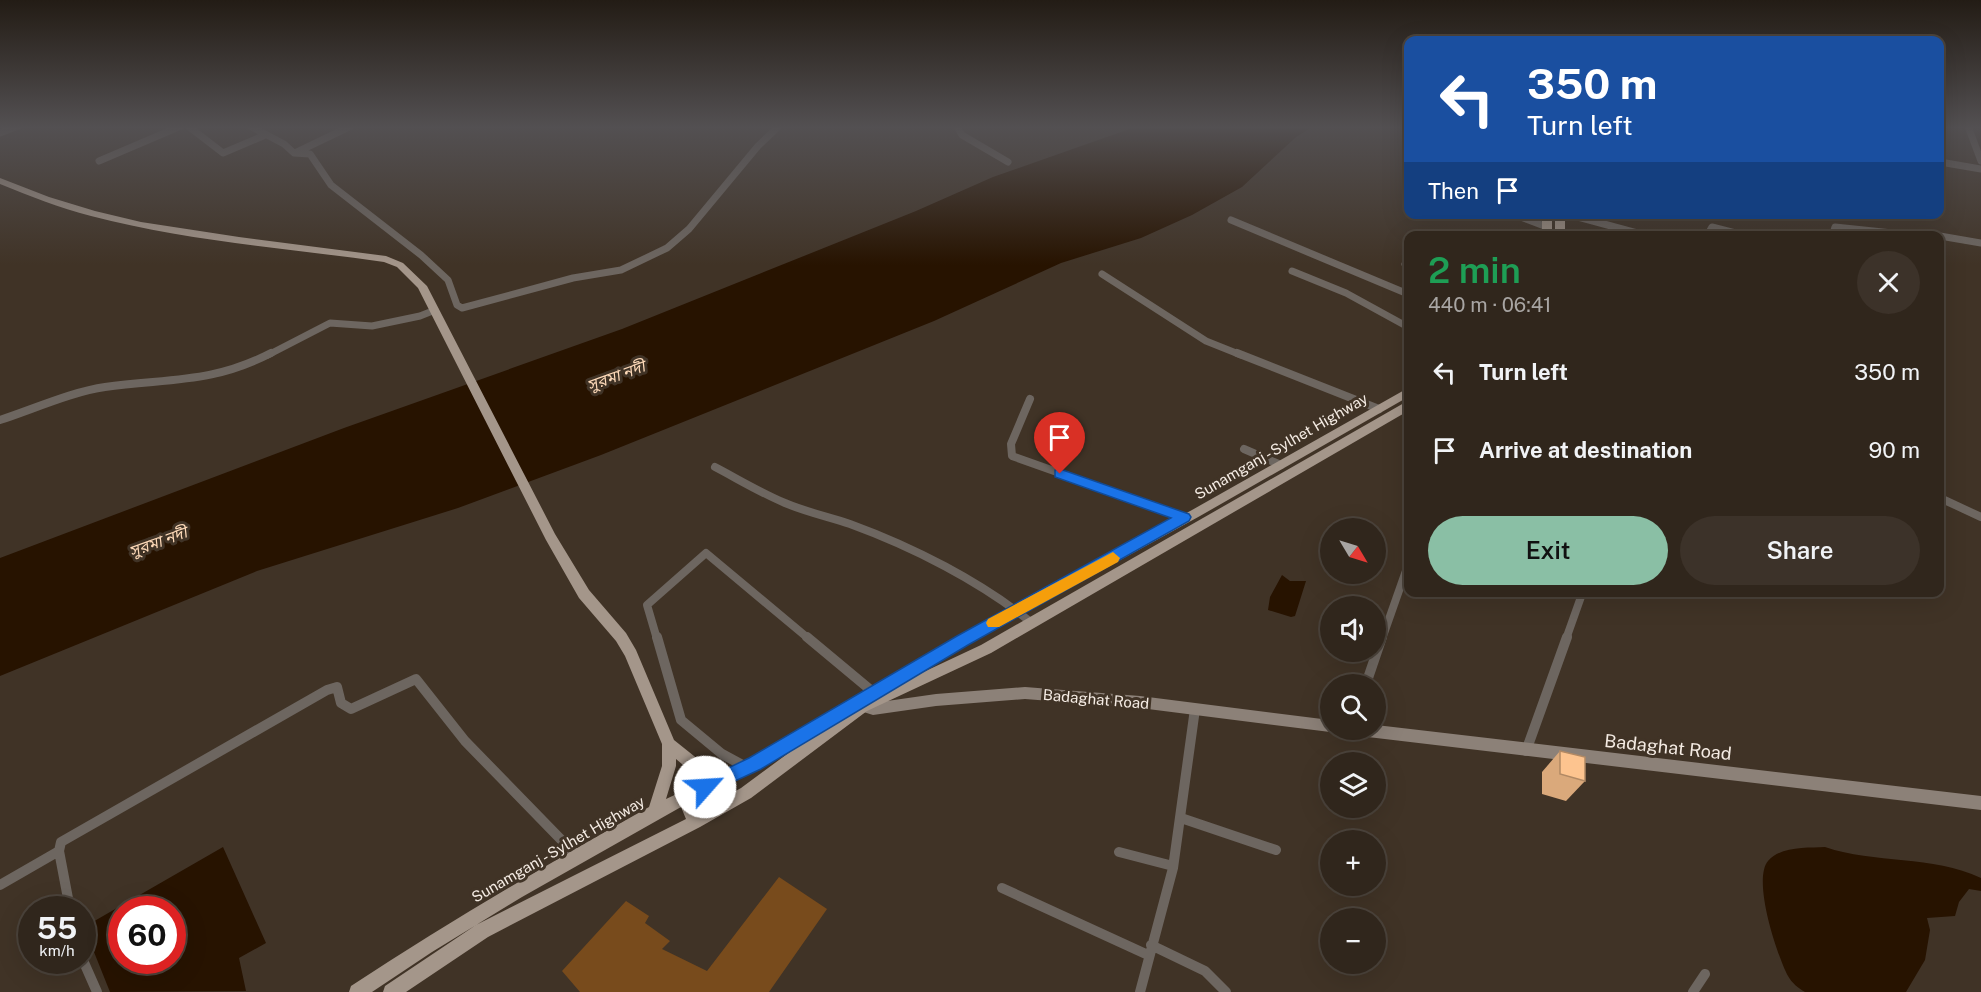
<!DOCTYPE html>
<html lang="en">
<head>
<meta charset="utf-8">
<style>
  :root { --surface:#30261c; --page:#3c3229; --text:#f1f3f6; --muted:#a8a5a3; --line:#4b433b; --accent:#8abfa5 }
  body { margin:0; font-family:"Public Sans","Noto Sans Bengali",sans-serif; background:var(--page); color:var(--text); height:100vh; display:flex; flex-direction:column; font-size:22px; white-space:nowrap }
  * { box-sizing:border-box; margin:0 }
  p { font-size:20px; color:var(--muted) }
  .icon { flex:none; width:33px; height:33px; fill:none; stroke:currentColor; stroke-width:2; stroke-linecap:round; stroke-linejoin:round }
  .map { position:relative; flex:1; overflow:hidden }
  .side { position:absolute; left:1404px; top:231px; width:540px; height:366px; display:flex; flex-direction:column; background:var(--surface); border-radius:12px; box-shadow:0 6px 24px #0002,0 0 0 2px var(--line) }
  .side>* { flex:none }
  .hud { position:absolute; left:1404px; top:36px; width:540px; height:183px; border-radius:12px; box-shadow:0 6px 24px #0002,0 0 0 2px var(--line); background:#1a4fa0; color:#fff; overflow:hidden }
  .needle { width:39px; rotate:128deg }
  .tools { position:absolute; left:1320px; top:518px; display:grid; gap:12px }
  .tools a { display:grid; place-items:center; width:66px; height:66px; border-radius:50%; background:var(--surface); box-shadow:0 6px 24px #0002,0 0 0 2px var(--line); font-size:30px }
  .speed { position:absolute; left:18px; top:896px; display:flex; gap:12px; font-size:30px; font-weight:700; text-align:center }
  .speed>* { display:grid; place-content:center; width:78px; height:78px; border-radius:50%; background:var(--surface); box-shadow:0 6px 24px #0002,0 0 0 2px var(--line); line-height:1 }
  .speed small { font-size:15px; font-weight:400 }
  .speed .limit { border:9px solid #d22; background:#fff; color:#111 }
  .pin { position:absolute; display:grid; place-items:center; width:51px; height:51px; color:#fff; margin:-62px -26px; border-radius:50% 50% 50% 0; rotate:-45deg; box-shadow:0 0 6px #0007 }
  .pin .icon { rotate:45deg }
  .me { position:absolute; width:66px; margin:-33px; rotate:64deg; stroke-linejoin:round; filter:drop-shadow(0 0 4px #0008) }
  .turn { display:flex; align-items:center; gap:21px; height:126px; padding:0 24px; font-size:27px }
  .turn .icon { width:78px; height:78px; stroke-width:2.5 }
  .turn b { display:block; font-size:42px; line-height:51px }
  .then { display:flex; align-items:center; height:57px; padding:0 24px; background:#0003; gap:12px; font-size:22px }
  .round { display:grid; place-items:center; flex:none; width:63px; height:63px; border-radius:32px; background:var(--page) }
  .head { display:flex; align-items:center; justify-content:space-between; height:102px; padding:0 24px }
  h1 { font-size:36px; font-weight:600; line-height:45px; color:#1e9e55 }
  .action { display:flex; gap:12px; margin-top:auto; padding:12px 24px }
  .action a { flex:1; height:69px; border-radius:36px; background:var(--accent); color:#111; font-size:24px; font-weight:600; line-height:69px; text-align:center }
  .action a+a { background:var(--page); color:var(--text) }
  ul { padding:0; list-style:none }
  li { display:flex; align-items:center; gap:18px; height:78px; padding:0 24px }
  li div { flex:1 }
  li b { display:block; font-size:22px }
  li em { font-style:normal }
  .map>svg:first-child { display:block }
  .green { fill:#784b1c }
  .water { fill:#271300; fill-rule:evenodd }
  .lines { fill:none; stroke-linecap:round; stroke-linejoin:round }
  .minor-far2 { stroke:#6d6660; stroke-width:7 }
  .minor-far1 { stroke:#6d6660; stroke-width:8 }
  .minor { stroke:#6d6660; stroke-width:10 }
  .secondary { fill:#8c8178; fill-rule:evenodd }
  .primary { fill:#a4968a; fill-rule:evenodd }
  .wall { fill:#daa97b }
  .building { fill:#fdc48f; stroke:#b18964; stroke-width:1.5 }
  .route { fill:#1a73e8; stroke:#114b97; stroke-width:1.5 }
  .slow { fill:#f59e0b }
  .labels { text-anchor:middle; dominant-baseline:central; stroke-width:6; stroke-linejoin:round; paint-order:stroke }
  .street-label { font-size:15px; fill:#f4ebe3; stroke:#403326 }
  .water-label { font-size:16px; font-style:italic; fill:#fedab9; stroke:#403326 }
  .near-street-label { font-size:18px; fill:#f4ebe3; stroke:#403326 }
</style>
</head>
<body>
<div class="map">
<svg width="1981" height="992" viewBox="0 0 1981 992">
  <rect width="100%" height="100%" fill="#403326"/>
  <path class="green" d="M779 877 827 909 769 992H580L562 971 626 901 649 916 645 923 670 941 662 949 707 971Z"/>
  <path class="water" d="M1138 126H1314L1296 137 1242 187 1192 215 1141 238 1061 263 934 321 601 455 458 508 257 571 0 676V558L344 428 622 329 916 211 993 177Z
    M1282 575 1290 581H1306L1295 616 1291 617 1268 610 1270 597Z
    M223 847 266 943 239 958 246 991 110 992 84 927ZM122 909H172V960H122Z
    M1825 847C1875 864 1932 855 1981 878V891L1969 889 1959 902 1955 916 1927 918 1930 930 1925 960 1906 992H1805C1798 988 1792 983 1788 976 1777 955 1752 880 1768 861 1781 846 1807 848 1825 847Z"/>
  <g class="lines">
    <path class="minor-far2" d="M188 126 223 153 263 136
      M250 126 284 144 294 153 310 154 331 185 421 255 448 280 457 305 462 308 573 278 621 270 667 248 689 229 758 146 779 126
      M957 126 962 135 1008 162
      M1968 126 1981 161
      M0 133 18 126
      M297 152 351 126
      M99 161 181 126
      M1940 162 1981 169
      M1513 214 1547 227
      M1567 214 1648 236
      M1231 220 1408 294
      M1707 236 1712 227 1747 236
      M1832 236 1835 227 1921 236
      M1940 236 1981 243
      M1405 264 1408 266
      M1292 271 1346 293 1408 327
      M1102 274 1206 341 1241 355
      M268 355 330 323 372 326 420 316 435 310"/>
    <path class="minor-far1" d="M1237 353 1379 409
      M1030 399 1011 444 1012 456 1184 517
      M0 420C31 410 74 391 105 387 168 378 211 384 271 353
      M1244 449 1281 465
      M715 467C738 479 761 493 785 503 806 512 829 517 850 524 913 547 980 581 1032 623
      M1940 498 1981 517
      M657 639 647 605 706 553 809 639
      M1382 639 1408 565
      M1566 639 1582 594"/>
    <path class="minor" d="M657 637 681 720 722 754 746 767
      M807 637 873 692
      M1366 684 1382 637
      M1526 751 1567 637
      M1181 818 1276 850
      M1119 852 1173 866
      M0 885 59 851
      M1002 888 1148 955
      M70 909 59 851 61 842 327 690 337 687 341 703 351 709 416 679 465 741 577 856
      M1151 945 1205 971 1226 992
      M82 958 97 992
      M1140 992 1173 868 1195 709
      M1693 992 1705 974"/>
    <path class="secondary" d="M1025 687 1140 696 1330 720V729H1336L1330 732 1140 708 1025 699 936 706 873 715 851 708 849 704 851 700 856 698 873 703 936 694Z
      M1376 725 1981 796V810L1351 735 1346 734 1344 729H1376Z"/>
    <path class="primary" d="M0 178 49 197 95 211 141 222 239 237 386 256 403 263 427 286 555 534 589 590 626 633 636 650 674 740 699 760 727 770 750 759 958 636 1192 510 1408 388V397L1200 516 968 644 915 676 981 645 1404 403 1408 402V411L991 653 867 711 751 798 700 827 488 937 406 992H383L385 986 476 925 686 819 681 807 522 897 432 952 372 992H349L351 986C448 922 548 864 649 807L662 766V744L625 656 616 641 579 598 546 540 418 288 397 267 384 262C286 248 186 241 91 216 59 208 30 196 0 184ZM798 746 741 788 698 812 693 801 760 769ZM676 759 689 770 711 778 666 799 676 766Z
      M1542 214H1552V236H1542Z
      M1555 214H1565V236H1555Z"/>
  </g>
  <path class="wall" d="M1560 751 1585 781 1566 801 1542 794V772Z"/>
  <path class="building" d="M1560 751 1585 757V781L1560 774Z"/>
  <linearGradient id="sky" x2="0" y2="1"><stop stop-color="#231c15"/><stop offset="0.48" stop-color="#535052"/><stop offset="1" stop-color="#535052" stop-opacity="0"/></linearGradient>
  <rect width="1981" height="265" fill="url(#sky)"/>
  <path class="route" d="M1060 469 1189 514 1191 517 1189 521 968 645 761 769 705 795 699 793 697 787 699 782 749 758 957 636 1171 518 1055 477V470Z"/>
  <path class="slow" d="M1113 552 1120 558 1118 562 999 627H988L986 623 988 619Z"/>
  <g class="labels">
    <g class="street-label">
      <text transform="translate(1281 446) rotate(-30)">Sunamganj - Sylhet Highway</text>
      <text transform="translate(1096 699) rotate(5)">Badaghat Road</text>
      <text transform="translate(558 849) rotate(-30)">Sunamganj - Sylhet Highway</text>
    </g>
    <g class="water-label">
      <text transform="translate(616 376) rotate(-20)">সুরমা নদী</text>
      <text transform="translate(158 542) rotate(-20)">সুরমা নদী</text>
    </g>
    <g class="near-street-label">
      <text transform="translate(1668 747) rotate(6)">Badaghat Road</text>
    </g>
  </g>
</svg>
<div class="tools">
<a><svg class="needle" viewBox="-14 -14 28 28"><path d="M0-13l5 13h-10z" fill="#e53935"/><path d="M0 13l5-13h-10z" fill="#a8a5a3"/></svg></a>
<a><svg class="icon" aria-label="sound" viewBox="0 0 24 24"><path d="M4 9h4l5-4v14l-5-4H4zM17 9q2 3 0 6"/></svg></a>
<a><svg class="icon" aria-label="search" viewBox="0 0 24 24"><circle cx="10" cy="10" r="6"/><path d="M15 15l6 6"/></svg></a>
<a><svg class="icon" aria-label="layers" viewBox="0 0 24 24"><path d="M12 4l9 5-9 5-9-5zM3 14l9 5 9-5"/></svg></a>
<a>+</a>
<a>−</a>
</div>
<div class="speed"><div>55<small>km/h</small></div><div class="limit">60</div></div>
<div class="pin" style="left:1060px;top:474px;background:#d93025"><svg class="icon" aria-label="arrive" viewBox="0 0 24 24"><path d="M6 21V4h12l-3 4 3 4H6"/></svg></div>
<svg class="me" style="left:705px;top:787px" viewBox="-20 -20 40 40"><circle r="19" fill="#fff"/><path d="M0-13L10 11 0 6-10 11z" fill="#1a73e8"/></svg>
<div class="hud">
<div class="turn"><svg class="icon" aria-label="left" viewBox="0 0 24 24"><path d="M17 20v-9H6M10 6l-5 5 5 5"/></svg><div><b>350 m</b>Turn left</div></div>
<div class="then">Then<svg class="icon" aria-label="arrive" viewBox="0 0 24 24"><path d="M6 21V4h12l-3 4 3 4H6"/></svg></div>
</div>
<section class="side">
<div class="head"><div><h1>2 min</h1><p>440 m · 06:41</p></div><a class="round"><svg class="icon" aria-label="close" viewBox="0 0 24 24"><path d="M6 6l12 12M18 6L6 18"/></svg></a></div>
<ul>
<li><svg class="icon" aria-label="left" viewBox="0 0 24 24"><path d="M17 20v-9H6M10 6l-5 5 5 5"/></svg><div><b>Turn left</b></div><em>350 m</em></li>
<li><svg class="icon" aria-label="arrive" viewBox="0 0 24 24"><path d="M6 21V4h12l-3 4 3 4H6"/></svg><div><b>Arrive at destination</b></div><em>90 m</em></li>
</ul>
<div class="action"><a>Exit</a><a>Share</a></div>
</section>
</div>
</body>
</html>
